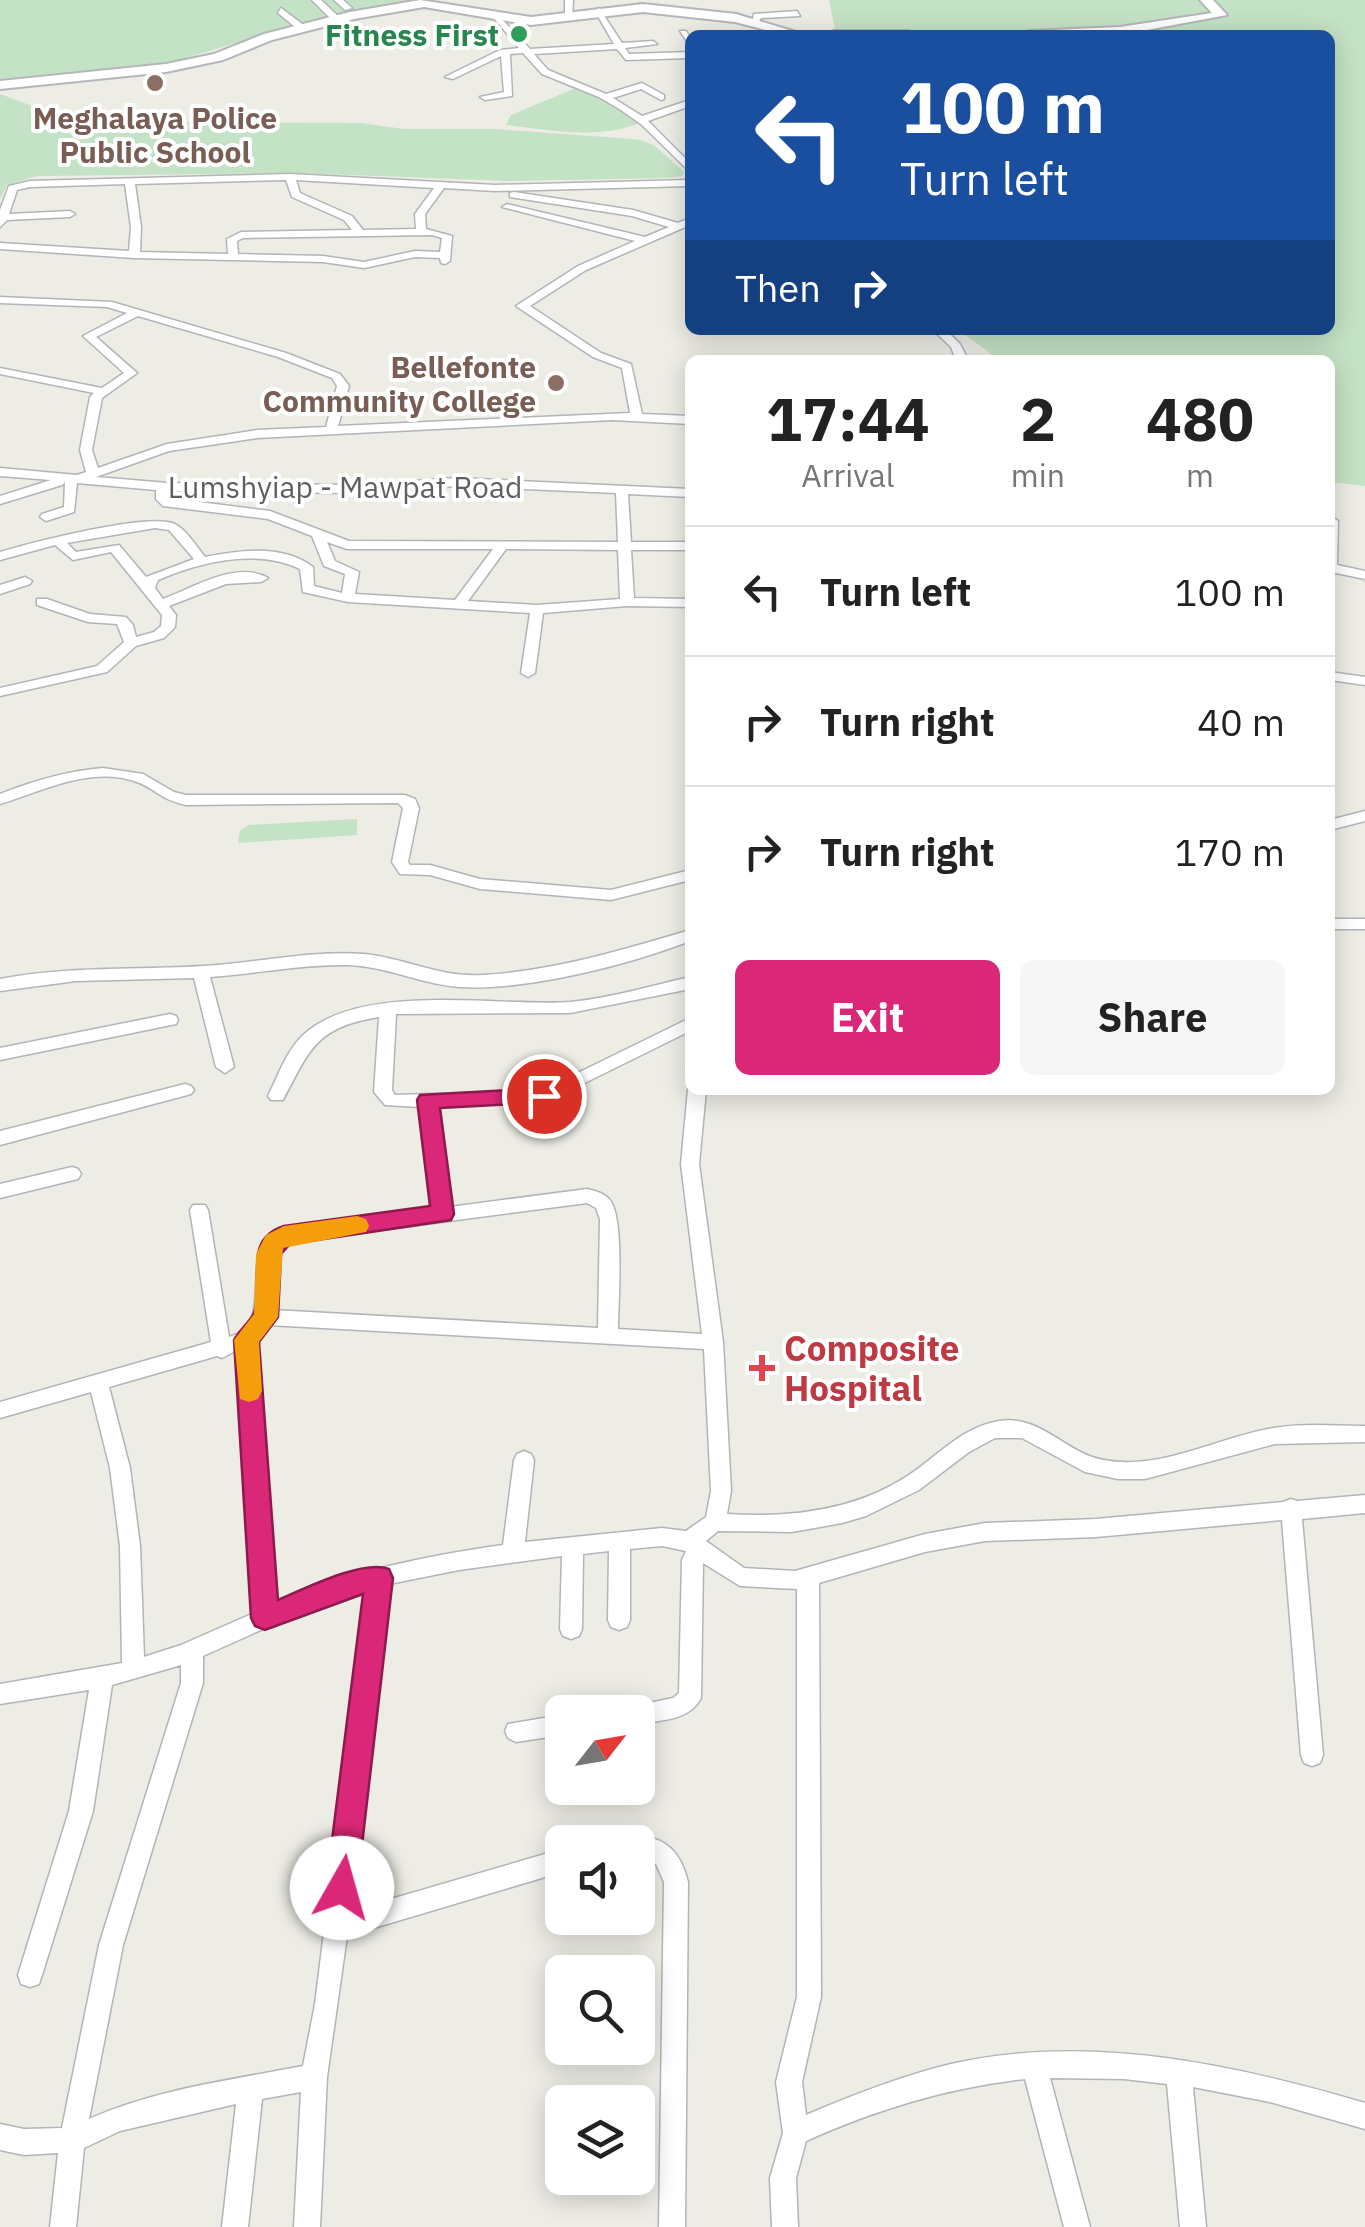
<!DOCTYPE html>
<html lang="en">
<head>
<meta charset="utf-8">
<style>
  :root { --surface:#fff; --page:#f6f6f6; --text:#222; --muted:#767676; --line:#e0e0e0; --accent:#db2777 }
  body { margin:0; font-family:"IBM Plex Sans",sans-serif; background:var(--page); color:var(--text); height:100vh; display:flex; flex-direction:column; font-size:38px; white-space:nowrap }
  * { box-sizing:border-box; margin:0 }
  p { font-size:32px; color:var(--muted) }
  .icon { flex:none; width:55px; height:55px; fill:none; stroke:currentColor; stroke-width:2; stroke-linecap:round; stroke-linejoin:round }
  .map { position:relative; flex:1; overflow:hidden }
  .details { position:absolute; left:685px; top:355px; width:650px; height:740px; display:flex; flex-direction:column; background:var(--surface); border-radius:15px; box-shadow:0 5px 25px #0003 }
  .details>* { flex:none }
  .guide { position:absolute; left:685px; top:30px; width:650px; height:305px; border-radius:15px; box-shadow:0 5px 25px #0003; background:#1a4fa0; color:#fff; overflow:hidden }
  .needle { width:65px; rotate:59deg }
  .fabs { position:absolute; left:545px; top:1695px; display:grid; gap:20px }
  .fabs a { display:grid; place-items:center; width:110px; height:110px; border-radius:15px; background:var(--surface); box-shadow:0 5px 25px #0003; font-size:50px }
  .pin { position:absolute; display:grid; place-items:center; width:85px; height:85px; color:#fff; margin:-42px; border:5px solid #fff; border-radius:50%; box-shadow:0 2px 10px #0007 }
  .me { position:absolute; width:110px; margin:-55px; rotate:7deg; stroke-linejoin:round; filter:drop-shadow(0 0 8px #0008) }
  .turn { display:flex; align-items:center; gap:35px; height:210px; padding:0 50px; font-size:45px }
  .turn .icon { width:130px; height:130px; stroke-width:2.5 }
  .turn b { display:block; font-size:70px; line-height:85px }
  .then { display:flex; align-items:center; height:95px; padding:0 50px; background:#0003; gap:20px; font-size:38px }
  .eta { display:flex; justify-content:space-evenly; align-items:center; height:170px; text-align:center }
  .eta b { font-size:60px; font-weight:800; line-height:70px }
  .cta { display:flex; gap:20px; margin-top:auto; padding:20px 50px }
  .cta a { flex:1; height:115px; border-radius:15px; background:var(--accent); color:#fff; font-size:40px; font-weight:800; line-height:115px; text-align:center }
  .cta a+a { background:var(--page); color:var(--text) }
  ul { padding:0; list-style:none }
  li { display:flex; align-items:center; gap:30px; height:130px; padding:0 50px; border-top:2px solid var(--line) }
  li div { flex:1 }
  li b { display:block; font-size:38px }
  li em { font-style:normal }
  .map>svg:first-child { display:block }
  .green { fill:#c4e2c5 }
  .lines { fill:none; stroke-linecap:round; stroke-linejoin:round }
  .street-casing { stroke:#b2b4b8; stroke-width:3 }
  .secondary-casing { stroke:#b4b6ba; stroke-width:4 }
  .street { fill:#fff; fill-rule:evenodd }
  .secondary { fill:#fff; fill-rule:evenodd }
  .route { fill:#db2777; stroke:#8e194d; stroke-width:2.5 }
  .slow { fill:#f59e0b }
  .leisure-dot { fill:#2e9e5b; stroke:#fff; stroke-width:4 }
  .education-dot { fill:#8d6e63; stroke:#fff; stroke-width:4 }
  .health-dot { fill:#e0444e; stroke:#fff; stroke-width:4 }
  .labels { text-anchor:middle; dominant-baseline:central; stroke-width:8; stroke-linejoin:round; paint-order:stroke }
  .far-leisure-label { font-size:30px; font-weight:bold; fill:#27864d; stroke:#fff; text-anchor:end }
  .far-education-label { font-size:30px; font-weight:bold; fill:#785e54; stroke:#fff }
  .far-street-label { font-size:30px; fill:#5d5f63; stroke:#fff }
  .health-label { font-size:35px; font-weight:bold; fill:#be3a42; stroke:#fff; text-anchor:start }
</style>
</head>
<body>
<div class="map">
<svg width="1365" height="2227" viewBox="0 0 1365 2227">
  <rect width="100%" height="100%" fill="#edece5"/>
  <path class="green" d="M0 0H409L299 24 173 62 0 79Z
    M829 0H1365V486L1330 482V360H999L959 330H1330V35H836Z
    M576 88 611 103 639 123C598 140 549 130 506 125L511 115Z
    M0 94 67 119 104 122 361 123 404 129H496L619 138 641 140 655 146 684 172 682 176 669 178 510 181 297 173 37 176 7 185 0 199Z
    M357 819V835L238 843 240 831 249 825Z"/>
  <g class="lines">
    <defs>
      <path id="street" d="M312 0H321L340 18V22H334Z
        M334 0H343L352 8 345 10Z
        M565 0H573L572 19 565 17Z
        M281 8 306 27V31H300L278 13Z
        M599 8 622 43 653 41 657 44 625 48 629 54 690 52V58L626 60 617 49 534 54 548 70 606 94 642 83 664 95V99L661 100 641 89 613 98 642 116 690 100V106L648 121 690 163V172L642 125 621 110 599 97 542 74 523 53 510 54 512 96 485 100 480 97 504 92 501 56 453 79 445 77 500 50 519 48 493 17 497 14 530 49 614 44 595 11Z
        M797 11 800 16 761 18 756 26 752 23 754 14Z
        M680 31H686L690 37V46Z
        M290 174 495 185 690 180V186L495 191 444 188 425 214 426 229 452 236 450 261 445 264 441 263 440 258 415 257 364 268 323 262 134 258 0 249V243L129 251 131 227 125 184 30 187 17 190 9 214 70 211 75 214 70 217 7 220 0 227V210L9 186 30 181ZM286 180 292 197 344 220 352 230 241 232 227 239 228 254 140 252 141 227 135 184ZM296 180 434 188 415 214 416 229 363 230 352 216 300 193ZM432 235 442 238 440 252 415 251 364 262 323 256 238 254 237 241 243 238Z
        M514 192 633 210 678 223 690 218V225L586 270 530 306 601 353 631 364 642 414 690 416V424L612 420 257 438 169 451 96 477 168 483 355 485 457 478 690 489V497L628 494 631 542H690V550H631L634 598 690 599V607L627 606 543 613 535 673 528 677 521 673 530 613 348 602 303 592 300 569C256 548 200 562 158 580L155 588 163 599C193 588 237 560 268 578L261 582 226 584 169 606 176 615 175 627 164 638 136 646 107 672 0 696V688L97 666 124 642 117 624 88 622 37 605V599H47L90 614 126 617 133 625 136 637 154 632 161 626 162 615 111 552 73 560 55 545 0 560V552C33 542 143 514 172 523 185 527 196 546 205 557 240 550 283 544 313 567L314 586 342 593 345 574 324 566 312 536 268 519 163 506 156 499V490L77 483 74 512 46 521 40 517 42 514 64 507 65 482 62 485 0 504V496L51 480 0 476V468L77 475 86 472 80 450 90 397 94 393 0 374V368L102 388 124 373 83 336 127 313 107 307 0 303V297L112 302 286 353 340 374 349 386 338 426 630 413 622 368 593 357 516 306 578 266 635 241 502 207 507 204 645 237 669 227 632 216 510 197V193ZM138 316 278 357 332 378 337 386 326 427 257 430 167 444 98 468 92 450 102 398 137 373 96 337ZM457 486 616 493 618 542 349 541 270 511 168 498V491L355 493ZM155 528 169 530 194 559 146 577 119 545 76 552 67 543ZM327 542 347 549H493L455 600 355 594 359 572 335 561ZM506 549 618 550 620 599 537 605 468 601Z
        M933 330H946L960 344 968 360H956L951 347Z
        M1332 517 1338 521 1337 565 1365 571V579L1336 573 1330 577Z
        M25 577 32 581 30 584 0 594V585Z
        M1330 672 1365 677V685L1330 680Z
        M103 768 143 774 174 792 186 795H405L415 799 419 808 408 862 410 865H430L480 879 611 890 690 870V880L611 900 480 889 430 875 400 874 392 862 403 808 398 803 186 805C161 800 156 789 137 782 91 765 43 791 0 804V794C33 781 67 771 103 768Z
        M1365 811V821L1330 830V820Z
        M1330 919H1365V929H1330Z
        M690 930V941C628 965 526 991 459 987 421 984 386 966 347 965 301 964 256 974 210 977L234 1067 225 1073 216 1067 194 978 76 981 0 991V979C68 966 136 970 204 966 257 963 310 950 364 954 405 958 441 978 483 975 554 971 622 950 690 930Z
        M690 977V989L570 1013 396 1014 392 1090 395 1095 541 1091 690 1018V1031L544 1103 437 1106 450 1207 587 1189C595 1191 604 1193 609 1199 625 1215 618 1303 618 1329L702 1334 681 1164 688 1090 690 1087V1090H706L699 1164 723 1342 731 1491 727 1514C790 1518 855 1511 909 1475 939 1455 962 1427 999 1421 1041 1414 1066 1454 1104 1460 1161 1471 1218 1437 1274 1428 1303 1423 1335 1426 1365 1426V1442L1275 1444 1145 1479H1118L1085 1472 1022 1438H995L969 1452 919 1490 866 1516 842 1523 792 1532 718 1531 706 1541 744 1568 795 1571 925 1534 985 1523 1096 1519 1283 1502 1291 1499 1297 1501 1365 1495V1513L1302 1519 1323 1755 1320 1763 1312 1766 1304 1763 1301 1755 1282 1520 1096 1537 985 1541 925 1552 819 1583 821 1997 802 2082 806 2115C853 2095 901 2076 951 2064 1089 2033 1232 2064 1365 2103V2129L1270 2102 1193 2087 1206 2227H1180L1167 2084 1124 2079 1050 2078 1090 2227H1064L1025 2079C947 2088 878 2109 806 2141L796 2178 798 2227H772L770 2178 783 2133 776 2082 797 1997V1589L740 1586 703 1563 701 1698C689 1721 661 1720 638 1724V1712H628L630 1707 673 1698 679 1693 682 1560 686 1551 662 1546 630 1549V1620L627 1627 619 1630 611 1627 608 1620 609 1551 583 1554 582 1629 579 1636 571 1639 563 1636 560 1629 562 1556 459 1570 389 1584 350 1911 562 1849V1872L347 1936 327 2077 320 2227H294L301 2092 262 2099 248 2227H222L236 2104 120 2131 84 2148 76 2227H50L58 2153 24 2155 0 2150V2124L24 2129 62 2128 99 1945 181 1683V1665L112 1685 93 1811 42 1975 39 1984 30 1987 21 1984 18 1975 69 1811 89 1690 0 1704V1684L122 1663 120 1546 110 1468 91 1392 0 1418V1402L211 1342 190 1210 193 1205H205L208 1210 229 1337C266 1327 251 1286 259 1258 263 1247 269 1239 277 1231L432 1209 420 1107 385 1105 374 1092 379 1017C316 1027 310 1049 283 1100H271L268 1096C278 1076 286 1052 302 1036 360 981 496 1007 570 1002 611 998 650 986 690 977ZM587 1203 596 1208 600 1219 598 1328 273 1310 278 1258 289 1242ZM268 1325 704 1349 711 1491 706 1517 686 1531 662 1528 525 1542 534 1460 531 1454 524 1451 517 1454 514 1460 503 1545C425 1556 348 1572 275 1603L256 1342ZM237 1350 254 1613 181 1645 144 1657 140 1546 130 1468 109 1387 217 1356 222 1358ZM367 1590 315 2004 303 2066C231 2080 156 2089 89 2119L123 1945 203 1683V1656L303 1611Z
        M170 1014 176 1016 178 1020 176 1024 0 1060V1048Z
        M185 1084 191 1086 194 1090 191 1094 0 1145V1131Z
        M72 1167 78 1169 81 1174 78 1179 0 1198V1184Z
        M562 1715V1735L516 1742 508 1738 505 1731 508 1724Z
        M638 1835C668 1839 681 1853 688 1882L685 2227H659L664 1882 656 1864 638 1857V1842H628L630 1838Z"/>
      <path id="secondary" d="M420 0 531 17 643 4 736 14 806 35H785L735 22 643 12 531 25 424 7 354 19 272 40 223 60 166 72 0 89V81L166 64 214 54 264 34 350 12Z
        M1200 0H1213L1227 15 1120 35H1023L1029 31 1120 27 1212 13Z
        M833 31H909L915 35H827Z"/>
    </defs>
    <use href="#street" class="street-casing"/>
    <use href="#secondary" class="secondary-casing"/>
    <use href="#street" class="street"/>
    <use href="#secondary" class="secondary"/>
  </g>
  <path class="route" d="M544 1088 555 1096 552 1102 440 1108 454 1214 451 1220 290 1244 281 1254 278 1317 259 1342 278 1600C304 1589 363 1559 389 1569L393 1578 357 1888 353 1899 342 1903 331 1899 326 1888 363 1594 265 1630 255 1626 251 1618 234 1340C239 1330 250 1322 254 1313 265 1282 241 1240 284 1226L430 1206 417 1100 420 1095Z"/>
  <path class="slow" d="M357 1216 366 1219 369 1226 366 1232 283 1248 278 1317 259 1342 262 1391 258 1399 249 1402 240 1399 234 1340 254 1314 256 1254 266 1235 284 1226Z"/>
  <circle class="leisure-dot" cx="519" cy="34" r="10"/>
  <g class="education-dot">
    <circle cx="155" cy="83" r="10"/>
    <circle cx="556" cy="383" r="10"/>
  </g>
  <path class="health-dot" d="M757 1353h10v10h10v10h-10v10h-10v-10h-10v-10h10z"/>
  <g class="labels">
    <g class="far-leisure-label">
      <text x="499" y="34">Fitness First</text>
    </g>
    <g class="far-education-label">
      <text x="155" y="117">Meghalaya Police<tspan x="155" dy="34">Public School</tspan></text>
      <text x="536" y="366" text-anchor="end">Bellefonte<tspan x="536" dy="34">Community College</tspan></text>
    </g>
    <g class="far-street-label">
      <text x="345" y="486">Lumshyiap - Mawpat Road</text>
    </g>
    <g class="health-label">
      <text x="784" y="1348">Composite<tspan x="784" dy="40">Hospital</tspan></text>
    </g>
  </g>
</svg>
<div class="fabs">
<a><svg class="needle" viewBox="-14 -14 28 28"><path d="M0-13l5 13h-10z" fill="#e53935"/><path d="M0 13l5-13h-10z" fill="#767676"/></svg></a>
<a><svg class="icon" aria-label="sound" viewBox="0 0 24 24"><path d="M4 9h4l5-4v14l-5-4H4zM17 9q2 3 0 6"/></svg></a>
<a><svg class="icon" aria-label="search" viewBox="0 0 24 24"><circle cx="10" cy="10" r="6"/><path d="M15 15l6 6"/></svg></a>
<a><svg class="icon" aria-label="layers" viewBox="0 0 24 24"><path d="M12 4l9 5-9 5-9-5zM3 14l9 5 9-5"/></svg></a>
</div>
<div class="pin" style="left:544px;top:1096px;background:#d93025"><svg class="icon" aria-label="arrive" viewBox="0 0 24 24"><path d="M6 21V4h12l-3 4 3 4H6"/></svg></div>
<svg class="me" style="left:342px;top:1888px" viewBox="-20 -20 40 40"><circle r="19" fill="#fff"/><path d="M0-13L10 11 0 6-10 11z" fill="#db2777"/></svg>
<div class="guide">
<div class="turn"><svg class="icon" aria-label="left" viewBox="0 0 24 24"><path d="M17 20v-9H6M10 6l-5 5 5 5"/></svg><div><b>100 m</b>Turn left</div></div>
<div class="then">Then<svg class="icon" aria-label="right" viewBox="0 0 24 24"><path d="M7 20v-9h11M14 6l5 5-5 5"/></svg></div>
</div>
<section class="details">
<div class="eta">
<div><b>17:44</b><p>Arrival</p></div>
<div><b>2</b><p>min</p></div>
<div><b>480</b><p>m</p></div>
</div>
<ul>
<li><svg class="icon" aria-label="left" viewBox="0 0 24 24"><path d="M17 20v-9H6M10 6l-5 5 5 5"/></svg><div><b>Turn left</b></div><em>100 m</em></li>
<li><svg class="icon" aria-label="right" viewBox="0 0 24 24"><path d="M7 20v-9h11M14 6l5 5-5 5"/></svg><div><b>Turn right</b></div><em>40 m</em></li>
<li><svg class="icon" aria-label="right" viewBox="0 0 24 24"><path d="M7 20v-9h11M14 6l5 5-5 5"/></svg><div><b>Turn right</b></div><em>170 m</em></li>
</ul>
<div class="cta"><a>Exit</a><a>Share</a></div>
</section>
</div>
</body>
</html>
